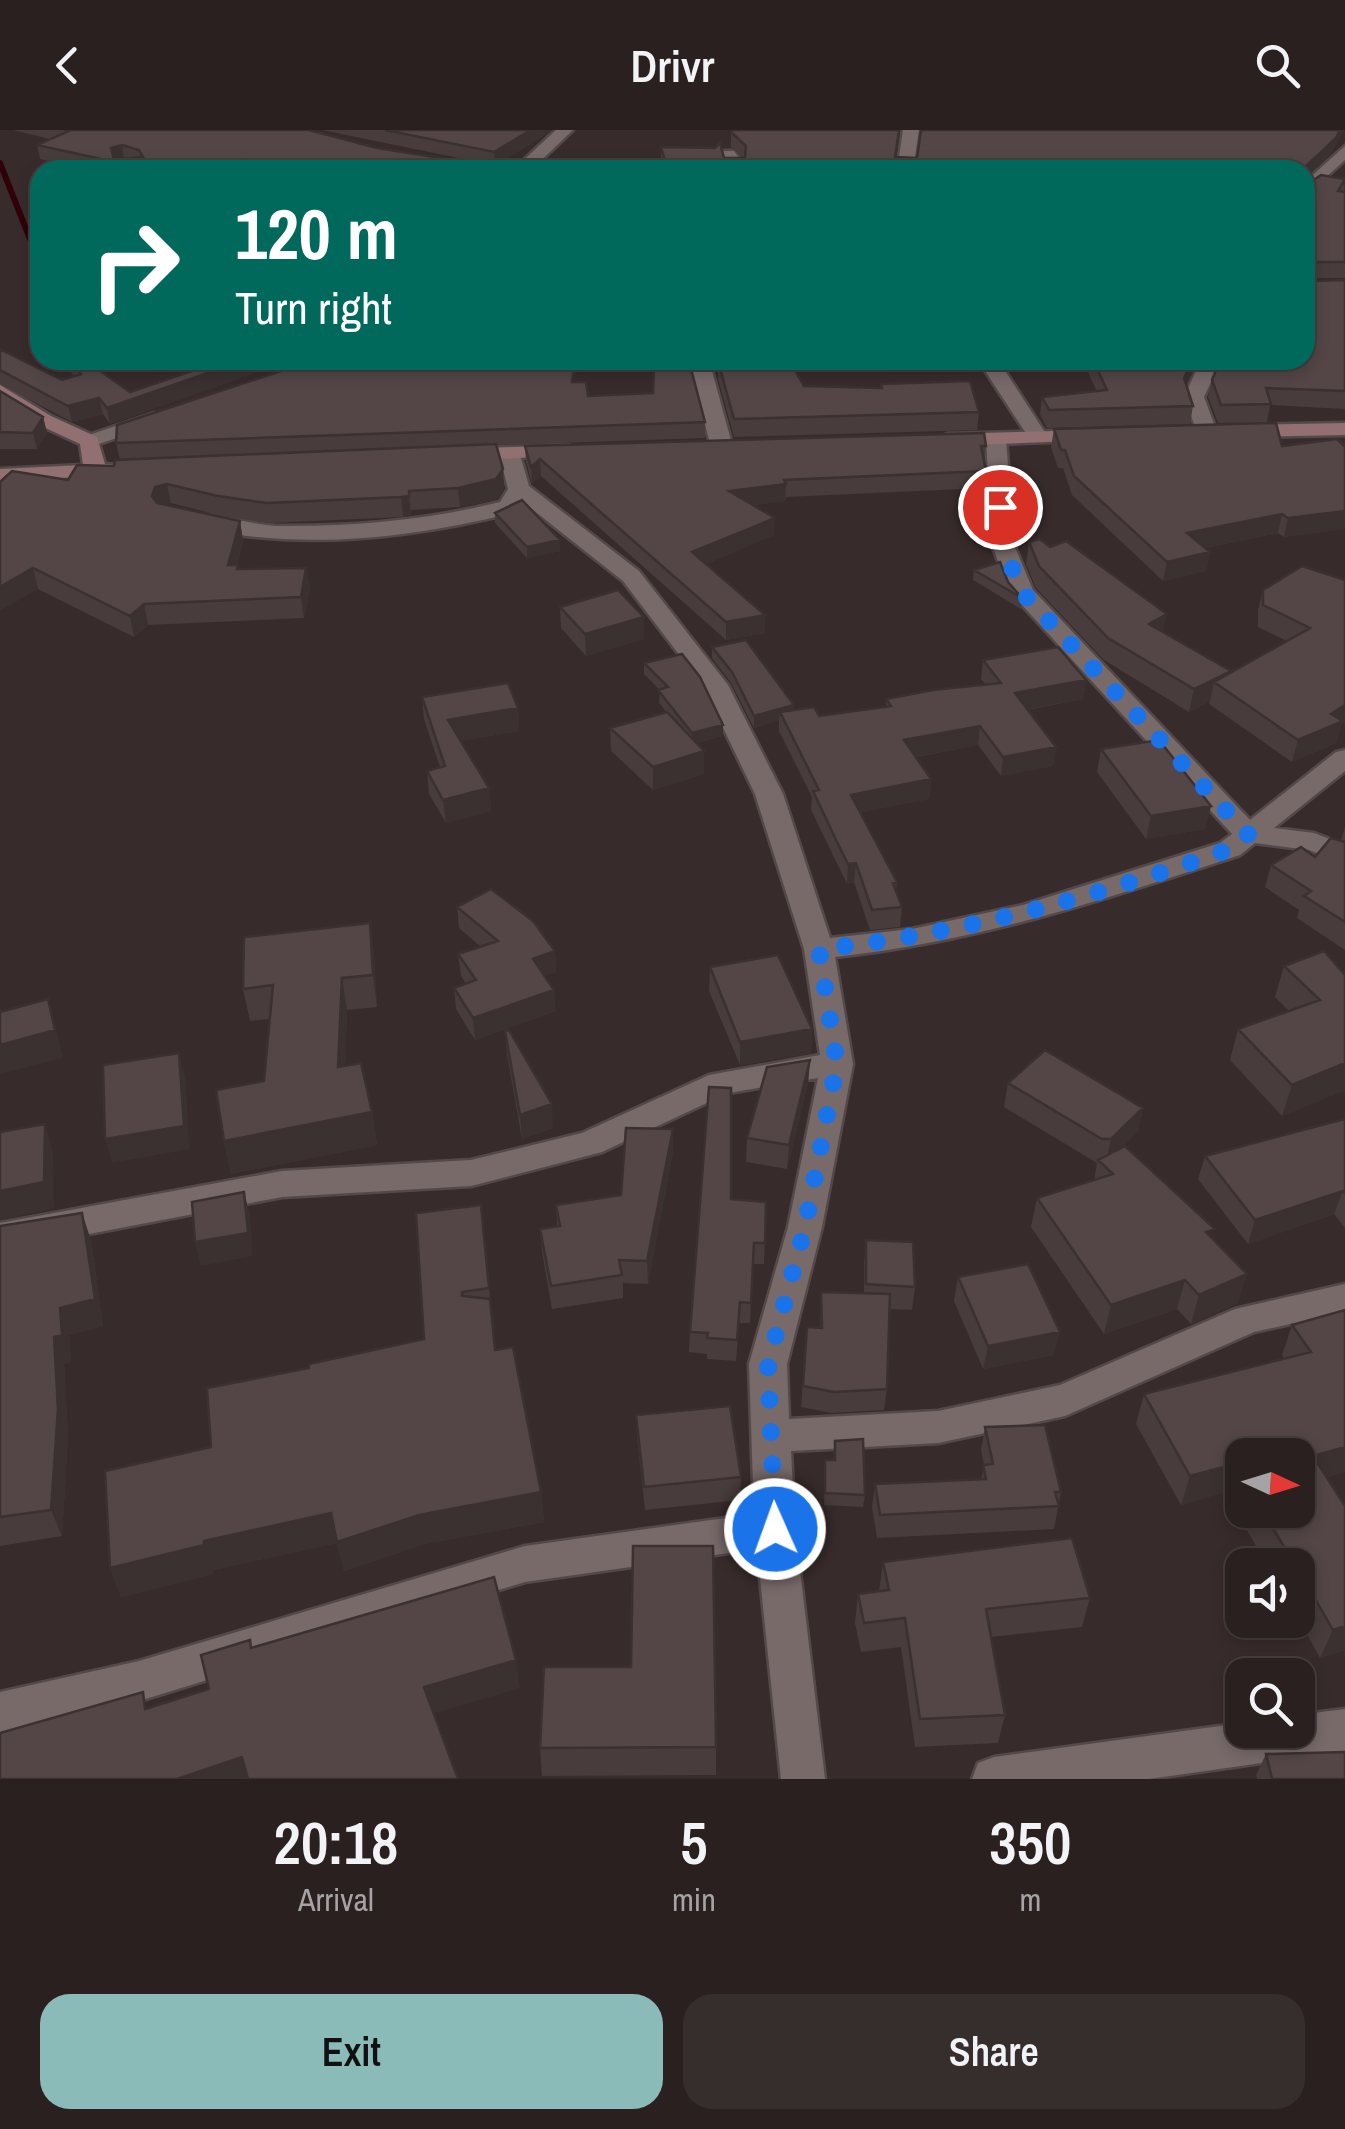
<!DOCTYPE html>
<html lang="en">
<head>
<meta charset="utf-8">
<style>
  :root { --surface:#2a2020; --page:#362d2d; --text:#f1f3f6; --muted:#a5a3a5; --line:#463e3e; --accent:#8bbbb9 }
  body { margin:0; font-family:"Archivo Narrow",sans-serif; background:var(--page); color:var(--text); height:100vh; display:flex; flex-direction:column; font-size:38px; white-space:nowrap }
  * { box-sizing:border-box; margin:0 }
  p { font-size:32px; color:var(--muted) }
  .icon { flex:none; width:55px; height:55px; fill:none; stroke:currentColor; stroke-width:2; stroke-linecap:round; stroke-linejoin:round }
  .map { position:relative; height:1649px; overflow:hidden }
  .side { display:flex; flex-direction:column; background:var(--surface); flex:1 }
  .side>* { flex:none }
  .guide { position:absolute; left:30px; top:30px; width:1285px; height:210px; border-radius:30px; box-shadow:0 5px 15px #0003,0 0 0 2px var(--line); background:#00695c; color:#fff; overflow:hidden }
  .needle { width:65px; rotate:94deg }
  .fabs { position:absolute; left:1225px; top:1308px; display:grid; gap:20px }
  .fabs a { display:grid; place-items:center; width:90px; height:90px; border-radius:20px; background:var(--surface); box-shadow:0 5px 15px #0003,0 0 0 2px var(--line); font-size:50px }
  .pin { position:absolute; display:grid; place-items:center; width:85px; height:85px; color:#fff; margin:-42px; border:5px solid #fff; border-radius:50%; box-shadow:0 2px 10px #0007 }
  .me { position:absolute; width:110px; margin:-55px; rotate:358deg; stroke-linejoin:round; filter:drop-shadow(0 0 8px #0008) }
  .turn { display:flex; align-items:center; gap:35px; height:210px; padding:0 40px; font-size:45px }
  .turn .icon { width:130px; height:130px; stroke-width:2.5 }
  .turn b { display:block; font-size:70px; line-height:85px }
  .eta { display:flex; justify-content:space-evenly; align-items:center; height:170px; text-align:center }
  .eta b { font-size:60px; font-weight:600; line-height:70px }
  .button { display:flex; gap:20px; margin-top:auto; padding:20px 40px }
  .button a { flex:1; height:115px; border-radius:30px; background:var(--accent); color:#111; font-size:40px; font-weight:600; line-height:115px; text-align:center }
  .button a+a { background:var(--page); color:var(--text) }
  header { display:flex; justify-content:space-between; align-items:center; height:130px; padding:0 40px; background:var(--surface); font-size:45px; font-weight:600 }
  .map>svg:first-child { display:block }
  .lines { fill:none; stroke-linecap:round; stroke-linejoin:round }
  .stream { stroke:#2f0007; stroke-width:6 }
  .street-casing { stroke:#54494a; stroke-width:5 }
  .secondary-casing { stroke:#54494a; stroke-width:5 }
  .street { fill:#796a6a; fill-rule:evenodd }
  .secondary { fill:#927071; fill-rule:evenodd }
  .wall { fill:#483c3c; fill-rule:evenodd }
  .shaded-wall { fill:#3b3131 }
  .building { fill:#544646; stroke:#3b3131; stroke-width:2.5; fill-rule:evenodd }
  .route { stroke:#1a73e8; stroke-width:18; stroke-dasharray:0 32.4 }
</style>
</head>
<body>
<header><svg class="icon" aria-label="back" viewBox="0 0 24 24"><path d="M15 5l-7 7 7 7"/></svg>Drivr<svg class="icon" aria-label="search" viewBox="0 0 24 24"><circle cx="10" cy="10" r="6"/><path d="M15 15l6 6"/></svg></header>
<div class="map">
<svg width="1345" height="1649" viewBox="0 0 1345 1649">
  <rect width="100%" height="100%" fill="#382b2b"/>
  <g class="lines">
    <path class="stream" d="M0 33 30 109"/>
    <defs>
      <path id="street" d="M556 0H573L531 40H513Z
        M903 0H919L913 40H897Z
        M1345 16V30L1305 66V52Z
        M722 21H734L743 33 742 40H726Z
        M689 230H709L733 318 729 322 722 324 711 318Z
        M978 230H998L1048 307 1045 311H1031Z
        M1201 230H1221L1204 267 1217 302 1207 308 1197 302 1184 267Z
        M154 283 164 289 161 293 90 317 79 311 83 307Z
        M996 303 1006 309 1014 415 1033 460 1250 690 1336 622 1345 620V641L1274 698 1314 703 1345 715V734L1309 720 1255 713 1240 725C1102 770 981 811 835 827L853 934 822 1097 787 1234 789 1289 938 1281 1060 1255 1235 1179 1345 1154V1182L1254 1202 1065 1286 938 1313 791 1321 795 1399 825 1649H781L757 1419 525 1452 139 1571 0 1604V1562L139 1531 525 1416 754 1384 749 1234 788 1097 818 948 728 963 602 1022 471 1056 282 1067 0 1121V1093L282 1041 471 1030 582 1003 709 945 820 925 804 819 755 664 703 556 623 451 523 372 517 382C413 408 297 422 192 396L189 391 192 386C212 381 252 395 276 396 351 397 428 390 500 372L508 359 499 323 510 317 518 318 529 356 639 441 728 555 783 664 830 808 912 799 1023 775 1220 713 1232 704 1010 462 992 415 986 309Z
        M1345 1579V1621L1149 1649H972L978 1633 994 1627 1242 1593V1600H1298V1585Z"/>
      <path id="secondary" d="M0 255 51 286 97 307 105 334 120 335 123 340 120 345 0 351V339L83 335 80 314 37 294 0 270Z
        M1345 293V305L1237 307 1227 301 1237 295Z
        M1091 300 1098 302 1101 306 1098 310 947 316 937 310 947 304Z
        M567 315 574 317 578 321 574 325 458 331 447 325 458 319Z"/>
    </defs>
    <use href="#street" class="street-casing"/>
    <use href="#secondary" class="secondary-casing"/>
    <use href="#street" class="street"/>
    <use href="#secondary" class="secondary"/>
  </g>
  <path class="wall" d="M13 0H309L377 18 454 30H468L322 0H553L495 36 481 33V35L493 37V40H90L40 29 37 15 50 9Z
    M734 0H900L896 27 917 28 921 0H1344L1332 22 1307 47 1308 54 1345 55 1344 62H1345V148H1308L1309 151 1345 150V279L1270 275 1267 292 1218 293 1208 267 1212 250 1305 40H663L661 32V17L724 28H743L731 17V2Z
    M0 219 62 250 74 246 69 240 67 230H85L130 262 224 230H291L110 294 103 284 72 292 0 254Z
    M302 230H577L574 252 588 266 705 292V308L497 315 504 358 498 369 460 377 411 380V386L403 387 270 393 222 386 171 373 166 375 240 391 243 411 237 435H238L239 439 306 438 310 458 304 488 148 495 134 507 38 459 0 480 68 350 114 336 120 330 116 313 284 240Z
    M726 230H789L804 256 880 258 881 254 979 282 977 300 734 307 718 249V231Z
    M1090 230H1199L1186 255 1193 276 1190 294 1047 298 1040 284 1042 267 1097 262 1088 242Z
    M0 261 43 287 47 303 37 319H0Z
    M1054 299 1282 316 1345 317V399L1284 407 1278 403 1205 418 1210 422 1206 441 1163 451 1072 365 1063 338H1058L1051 317Z
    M525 316H986L984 331 986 341 984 358 786 367 785 371 753 375 774 405 706 434 765 503 726 510 541 346 532 354 526 332Z
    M495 383 560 410V421L527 428 495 393Z
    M1029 412 1163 502 1231 541 1230 543 1287 511 1258 497V480L1263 460 1302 436 1341 595 1336 613 1292 632 1209 574 1210 571 1189 582 1104 530 1036 458 1026 434Z
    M974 440 1008 452 1022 468 1021 479 973 450Z
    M560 477 644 509 586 526 561 498Z
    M712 517 794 580 819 586 886 577V569L986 555 981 549 983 530 1086 550 1083 569 1027 580 1056 617 1053 636 1001 646 978 615 916 627 931 649 929 669 860 682 897 752 896 762 902 777 900 797 870 800 854 752 847 754 811 680 812 667 779 601V590L754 598 731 553 712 528Z
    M644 533 723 606 697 613 704 621V644L653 660 611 621 610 598 666 582 659 572 660 560 644 544Z
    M422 567 518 578 519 601 460 611 489 658 491 681 446 693 429 664 427 641 440 637 424 589Z
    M1101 619 1211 676 1205 699 1146 709 1097 642Z
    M1345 697V820L1297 788 1299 780 1265 757 1271 735 1315 727 1344 712 1341 710Z
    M457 777 555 821 556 842 545 846 556 881 475 910 456 879 454 858 466 854 461 846 458 824 481 817 459 798Z
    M370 793 374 826 377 877 347 880 345 936 372 982 377 1015 231 1044 224 1011 264 951 270 889 250 891 243 859Z
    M1284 836 1345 845V960L1282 986 1230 930 1238 899 1289 881 1275 867Z
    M710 837 812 899 811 923 740 935 709 861Z
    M505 901 553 998 522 1009 507 925Z
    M810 930 808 953 787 1039 746 1032 747 1008Z
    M1008 953 1143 978 1138 1001 1122 1017 1212 1108 1238 1173 1191 1194 1177 1179 1104 1204 1031 1097 1037 1068 1094 1050 1097 1033 1004 977Z
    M1345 989V1098L1334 1084 1248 1114 1198 1049 1205 1026Z
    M673 1022 648 1154 623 1153V1168L552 1179 542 1122 540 1099 557 1096 556 1075 621 1065Z
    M731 1069 766 1072 764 1134H753L750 1193H739L736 1231 707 1229V1224L689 1222 690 1202Z
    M481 1075 495 1220 541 1362 544 1392 424 1414 344 1441 337 1413 213 1440V1444L121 1467 110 1438 211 1317 309 1238 424 1209Z
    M0 1096 91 1110 103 1196 69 1205 71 1232 64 1234 68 1306 62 1406 0 1416Z
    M866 1110 915 1157 912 1180 890 1179 887 1259 884 1280 832 1283 801 1277 807 1197 820 1198 821 1162 864 1163V1133Z
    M958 1147 1054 1225 983 1239 954 1171Z
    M1345 1180V1342L1327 1347 1345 1376V1520L1320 1528 1298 1488V1435H1267L1225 1362 1181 1375 1136 1294 1144 1264 1284 1229 1282 1225 1292 1195ZM1242 1325 1298 1380H1242Z
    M636 1285 741 1347 740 1370 645 1380 637 1308Z
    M985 1297 1061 1362 1054 1399 877 1408 872 1377 875 1354 981 1349 984 1335 981 1320Z
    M835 1311 865 1365 863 1377 824 1375 825 1330H834Z
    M883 1432 1090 1468 1082 1497 991 1507 1005 1585 998 1613 915 1617 901 1517 861 1522 855 1493 858 1464 879 1461Z
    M716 1617V1645L542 1646 540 1618Z
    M1266 1624 1345 1649H1257L1256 1645Z"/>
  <path class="shaded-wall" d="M531 0H553L495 36 494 22Z
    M1340 0H1344L1332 22 1305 48V37Z
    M122 15 124 28 114 32 111 18Z
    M244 29 246 40H213Z
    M245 230H291L110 294 107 278Z
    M575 230H577L573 268 572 252Z
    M966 230H978L977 235 965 236Z
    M1005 230H1033L1004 233Z
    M1193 230H1199L1181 265 1184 248Z
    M99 268 103 284 72 292 68 276Z
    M43 287 47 303 37 319 33 303Z
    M540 329 541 346 532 354 531 337Z
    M503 339 504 358 498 369 460 377 458 358Z
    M167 354 171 373 159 377 152 366 155 357Z
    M786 354 785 371 729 378V361Z
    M409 361 411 386 403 387 401 367Z
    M1345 381V399L1284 407 1288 388Z
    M1282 384 1278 403 1184 422 1187 403Z
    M775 388 774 405 692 440V422Z
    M240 391 243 411 231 456 228 435Z
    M560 410V421L527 428V417Z
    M1210 422 1206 441 1163 451 1167 432Z
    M33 438 38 459 0 480V457Z
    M306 438 310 458 304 488 301 467Z
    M144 474 148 495 134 507 130 486Z
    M1167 484 1162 506 1149 494Z
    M765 485V503L726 510V492Z
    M644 487V509L586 526 585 504Z
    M1231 541 1226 561 1214 552 1210 571 1189 582 1194 559Z
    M1086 550 1083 569 1012 582 1015 563Z
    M794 575V586L780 582 779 590 754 598V586Z
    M1345 575V593L1341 595 1336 613 1292 632 1298 610 1331 584Z
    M518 578 519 601 450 613 448 590Z
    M723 595V606L692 614V603Z
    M980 596 978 615 902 629 904 610Z
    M1056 617 1053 636 1001 646 1003 627Z
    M704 621V644L653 660V637Z
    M931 649 929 669 850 685 851 665Z
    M489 658 491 681 446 693 443 670Z
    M1211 676 1205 699 1146 709 1151 686Z
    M856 733 854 752 847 754 848 734Z
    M370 793 374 826 377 877 373 845Z
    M555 821 556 842 534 850 533 829Z
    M342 848 347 880 344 970 338 937Z
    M554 860 556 881 475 910 473 888Z
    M48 869 56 897 63 928 0 944V915Z
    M812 899 811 923 740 935V912Z
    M179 923 185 947 190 1019 112 1033 105 1009Z
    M810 930 808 953 787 1039 789 1015Z
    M1345 933V960L1282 986 1292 955Z
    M552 974 553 998 522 1009 520 985Z
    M1143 978 1138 1001 1106 1033 1111 1009Z
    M372 982 377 1015 231 1044 224 1011Z
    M45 994 53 1022 54 1079 0 1090V1061Z
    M673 999V1022L648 1154 647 1131Z
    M1343 1061 1334 1084 1248 1114 1255 1090Z
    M244 1062 250 1086 253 1126 201 1136 195 1112Z
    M82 1083 91 1110 103 1196 69 1205 71 1232 64 1234 68 1306 62 1406 51 1380 54 1207Z
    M1247 1144 1238 1173 1191 1194 1199 1165Z
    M1185 1150 1177 1179 1104 1204 1111 1175Z
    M1060 1202 1054 1225 983 1239 988 1216Z
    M1345 1317V1342L1301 1354 1313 1326Z
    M1235 1334 1225 1362 1181 1375 1190 1346Z
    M541 1362 544 1392 424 1414 344 1441 337 1412 419 1385Z
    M331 1383 337 1413 213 1440V1444L121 1467 110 1438 204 1411Z
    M1345 1496V1520L1320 1528 1333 1500Z
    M516 1530 520 1558 429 1585 424 1557Z
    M242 1627 249 1649H177Z"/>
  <path class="building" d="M64 0H309L377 18 454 30H481L475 34 493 37 489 40H274L244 29 213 40H124L133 36 37 15 69 1ZM122 15 139 20 143 27 114 30 111 18Z
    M385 0H531L494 22Z
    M734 0H899L895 27 917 28 921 0H1340L1336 8 1305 37 1308 54 1321 45 1345 49 1338 61 1345 62V132H1309L1305 136V40H668L661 17 715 18 720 13 724 28H745L746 16 731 2Z
    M615 30H645V40H614Z
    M1305 136 1309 151 1345 150V261L1266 258 1271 274 1221 275 1212 250 1220 230H1305Z
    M0 219 62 250 81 244 70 230H85L130 262 224 230H245L107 278 99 268 68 276 0 240Z
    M302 230H575L572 252H586L588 266 653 263 654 238 690 235 705 292 116 313 117 295 284 240Z
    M732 230H789L804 256 882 258 881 254 970 251 979 282 734 289 718 231Z
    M1093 230H1193L1184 248 1193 276 1049 280 1042 267 1107 260Z
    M0 261 43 287 33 303 0 302Z
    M1276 293 1282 316 1337 309 1345 317V381L1288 388 1282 384 1187 403 1210 422 1167 432 1074 346 1065 320H1061L1054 299Z
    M984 303 986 316H981L986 341 784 350 786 354 729 361 775 388 692 422 765 485 726 492 540 329 531 337 525 316Z
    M496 314 503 339 496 349 458 358 409 361V366L401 367 267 373 218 366 167 354 155 357 152 366 157 373 240 391 228 435H238L237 439 306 438 301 467 144 474 130 486 33 438 0 457V352L12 341 68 350 77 335 114 336 115 330Z
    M522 370 560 410 527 417 495 383Z
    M1040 409 1050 417 1066 411 1167 484 1149 494 1231 541 1194 559 1108 508 1039 436 1029 412Z
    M1000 432 1008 452 1022 468 974 440Z
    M1302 436 1345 450V575L1331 584 1343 591 1298 610 1214 552 1310 498 1263 475V460Z
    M618 460 644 487 585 504 560 477Z
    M746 510 794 575 754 586 732 542 712 517Z
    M1058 517 1086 550 1015 563 1056 617 1003 627 980 596 904 610 931 649 851 665 897 752 893 753 902 777 872 780 856 733 848 734 837 712 813 661 819 660 780 582 814 577 819 586 891 576 886 569 933 560 1001 553 983 530Z
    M682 524 700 547 723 595 692 603 658 560 668 557 644 533Z
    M508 553 518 578 448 590 489 658 443 670 427 641 445 636 422 567Z
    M667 582 704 621 653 637 610 598Z
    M1159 610 1211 676 1151 686 1101 619Z
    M1331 708 1345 712V792L1304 766 1311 761 1271 735 1301 717 1315 727Z
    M491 759 533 791 555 821 533 829 554 860 473 888 454 858 476 850 458 824 498 811 457 777Z
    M370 793 373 845 342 848 338 937 361 933 372 982 224 1011 216 960 264 951 273 855 243 859 244 807Z
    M1324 821 1345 845V933L1292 955 1238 899 1320 870 1284 836Z
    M778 825 812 899 740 912 710 837Z
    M48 869 55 900 0 915V882Z
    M509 900 552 974 520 985 505 901Z
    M1045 920 1143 978 1111 1009H1102L1008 953Z
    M179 923 184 996 105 1009 103 935Z
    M810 930 789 1015 747 1008 767 937Z
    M709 957 731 958V1069L766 1072 765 1113H754L751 1173 740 1172 737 1210 707 1208 708 1203 690 1202Z
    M1345 989V1063L1343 1061 1255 1090 1205 1026Z
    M45 994 44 1052 0 1061V1002Z
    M626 998 673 999 647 1131 619 1130 622 1145 551 1156 540 1099 560 1096 556 1075 621 1065Z
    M1125 1016 1215 1099 1206 1102 1247 1144 1199 1165 1185 1150 1111 1175 1037 1068 1113 1044 1098 1030Z
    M244 1062 248 1103 195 1112 192 1072Z
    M481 1075 489 1158 462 1162V1166L490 1169 495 1220 513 1217 541 1362 419 1385 337 1412 331 1383 204 1411V1415L110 1438 105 1341 211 1317 207 1258 309 1238V1234L424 1209 416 1083Z
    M82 1083 95 1169 60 1178 62 1205 54 1207 58 1279 51 1380 0 1387V1096Z
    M866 1110 913 1112 915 1157 866 1154Z
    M1028 1134 1060 1202 988 1216 958 1147Z
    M821 1162 890 1164 887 1259 834 1262 803 1256 807 1197 822 1198Z
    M1345 1180V1317L1313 1326 1345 1376V1496L1333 1500 1298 1439V1435H1295L1262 1380H1298V1325H1242V1346L1235 1334 1190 1346 1144 1264 1311 1222 1292 1195Z
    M730 1276 741 1347 644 1357 636 1285Z
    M1045 1295 1061 1362H1055L1059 1376 880 1385 875 1354 986 1349 983 1335 993 1334 985 1297Z
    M863 1309 865 1365 825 1363V1330H835V1311Z
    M1072 1408 1090 1468 986 1479 1005 1585 920 1589 905 1488 864 1493 858 1464 889 1460 883 1432Z
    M633 1416H713L716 1617 540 1618 544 1537H631Z
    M494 1447 516 1530 424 1557 458 1649H248L242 1627 177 1649H0V1603L143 1562 145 1579 209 1559 201 1525 250 1510 251 1518Z
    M1345 1622V1649H1272L1266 1624Z"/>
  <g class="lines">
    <path class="route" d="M775 1399 768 1234 805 1097 837 934 819 819C962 804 1095 767 1230 719L1248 704 1022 462 1003 415 1000 377"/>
  </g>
</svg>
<div class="fabs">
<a><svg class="needle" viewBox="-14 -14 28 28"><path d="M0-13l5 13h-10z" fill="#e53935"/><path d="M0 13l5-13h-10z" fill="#a5a3a5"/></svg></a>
<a><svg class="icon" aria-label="sound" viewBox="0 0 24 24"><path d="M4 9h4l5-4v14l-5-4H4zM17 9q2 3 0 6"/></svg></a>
<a><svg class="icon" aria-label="search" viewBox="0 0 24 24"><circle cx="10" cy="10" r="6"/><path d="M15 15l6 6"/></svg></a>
</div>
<div class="pin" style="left:1000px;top:377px;background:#d93025"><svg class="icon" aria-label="arrive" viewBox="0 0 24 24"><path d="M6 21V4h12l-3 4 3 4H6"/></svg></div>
<svg class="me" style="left:775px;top:1399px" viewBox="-20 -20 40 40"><circle r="17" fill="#1a73e8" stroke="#fff" stroke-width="3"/><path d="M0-11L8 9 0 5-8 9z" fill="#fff"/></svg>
<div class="guide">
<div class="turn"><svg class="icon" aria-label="right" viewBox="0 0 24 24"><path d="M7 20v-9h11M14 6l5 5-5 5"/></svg><div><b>120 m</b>Turn right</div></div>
</div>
</div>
<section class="side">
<div class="eta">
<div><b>20:18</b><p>Arrival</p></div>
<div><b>5</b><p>min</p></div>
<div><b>350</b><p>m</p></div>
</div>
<div class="button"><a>Exit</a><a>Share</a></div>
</section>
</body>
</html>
